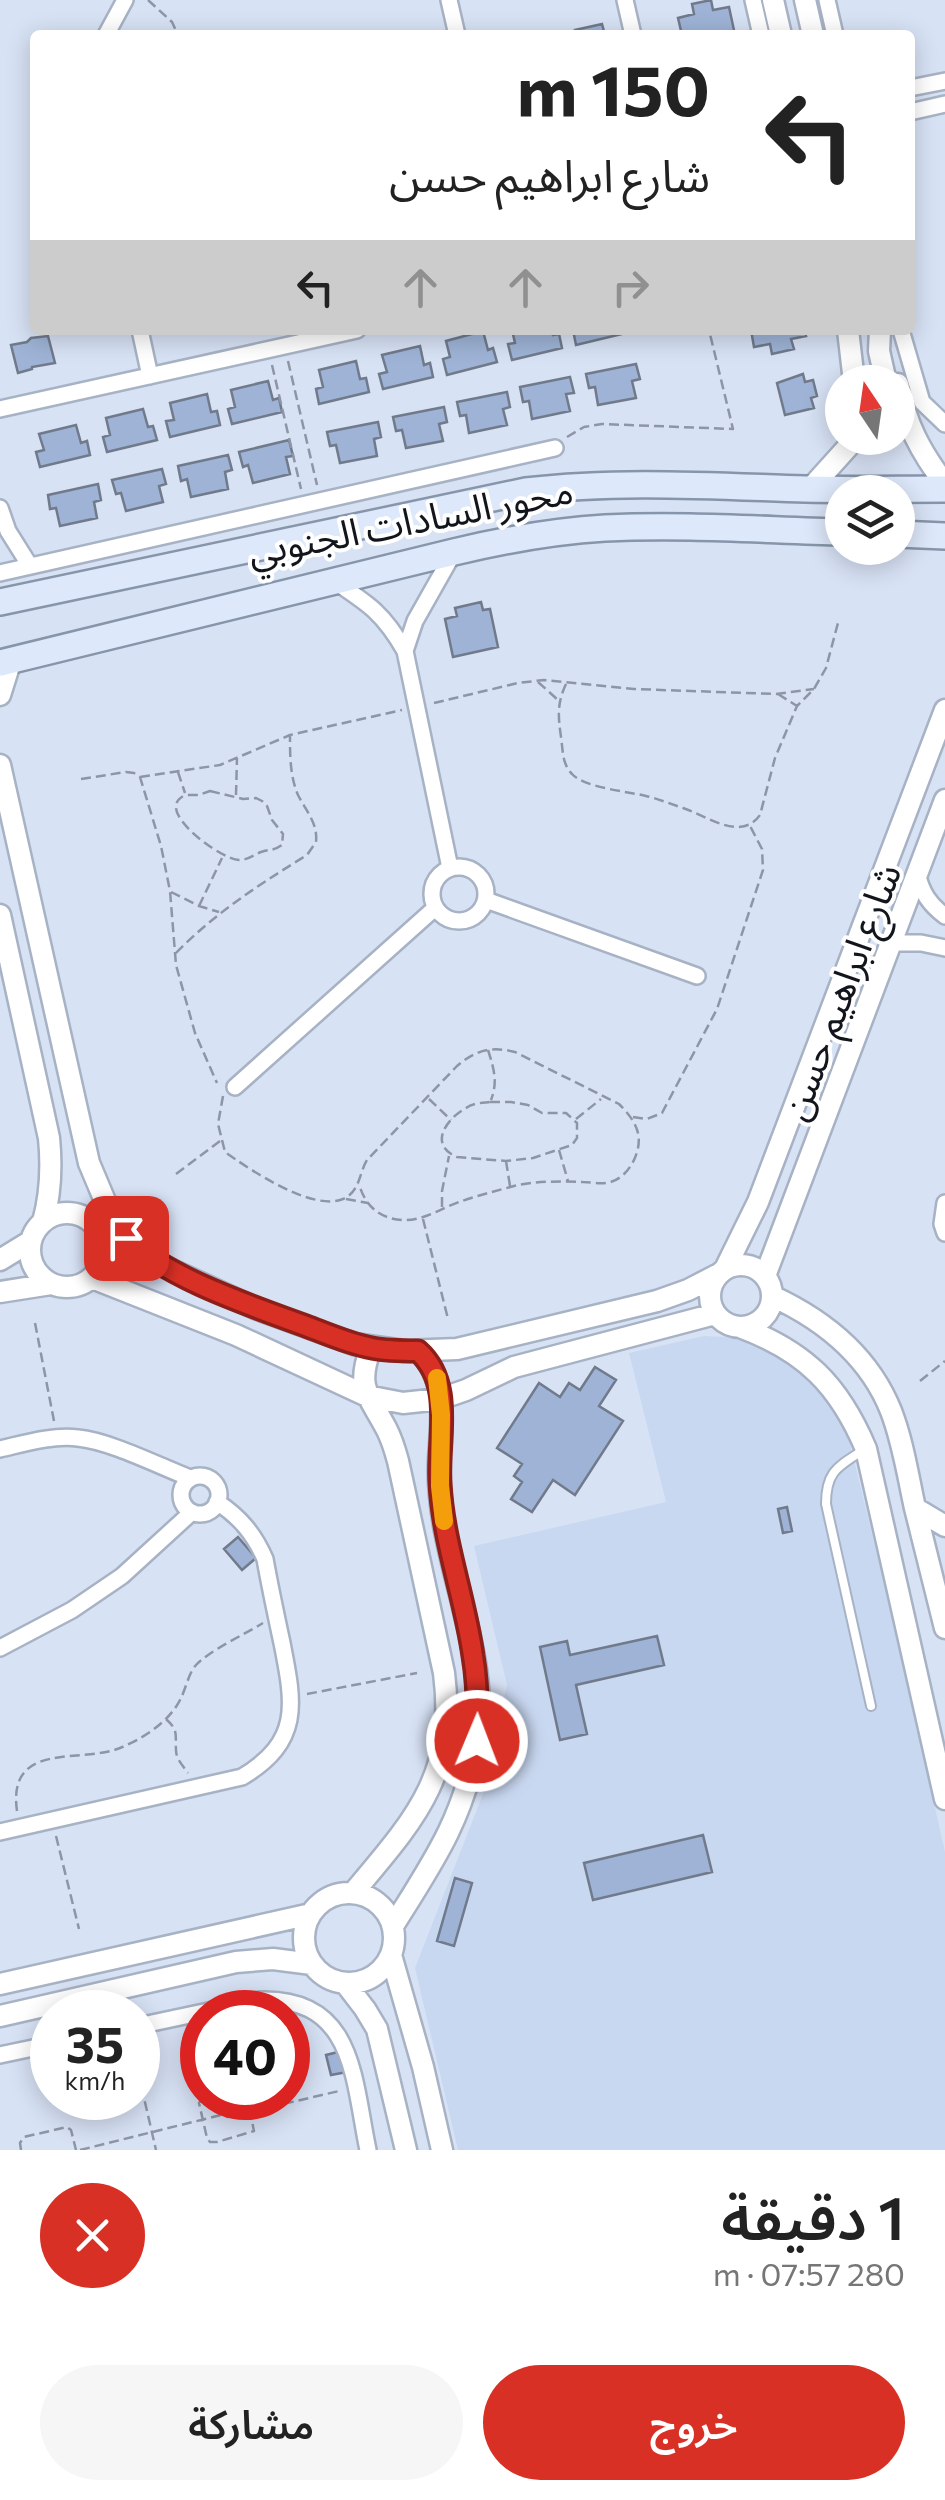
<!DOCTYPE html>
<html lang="ar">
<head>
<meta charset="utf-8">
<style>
  :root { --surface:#fff; --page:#f6f6f6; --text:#222; --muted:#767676; --accent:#d93025 }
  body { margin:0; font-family:Commissioner,"Noto Sans Arabic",sans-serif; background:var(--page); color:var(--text); direction:rtl; height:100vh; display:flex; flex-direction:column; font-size:38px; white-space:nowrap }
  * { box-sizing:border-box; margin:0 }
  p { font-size:32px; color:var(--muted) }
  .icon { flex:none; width:55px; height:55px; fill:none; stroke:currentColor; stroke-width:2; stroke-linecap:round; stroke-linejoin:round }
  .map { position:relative; height:2150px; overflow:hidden; direction:ltr }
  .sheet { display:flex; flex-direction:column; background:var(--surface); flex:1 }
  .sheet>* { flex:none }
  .guide { position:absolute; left:30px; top:30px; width:885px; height:305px; border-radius:10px; box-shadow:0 5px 25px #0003; direction:rtl; background:#fff; color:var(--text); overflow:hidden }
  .needle { width:65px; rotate:347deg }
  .controls { position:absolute; left:825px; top:365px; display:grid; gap:20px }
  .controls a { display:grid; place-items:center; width:90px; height:90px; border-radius:50%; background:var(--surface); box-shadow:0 5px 25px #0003; font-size:50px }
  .speed { position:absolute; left:30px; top:1990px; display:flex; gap:20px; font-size:50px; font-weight:700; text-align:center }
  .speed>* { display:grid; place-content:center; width:130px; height:130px; border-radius:50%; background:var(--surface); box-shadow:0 5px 25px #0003; line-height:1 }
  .speed small { font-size:25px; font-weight:400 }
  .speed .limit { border:15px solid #d22; background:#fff; color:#111 }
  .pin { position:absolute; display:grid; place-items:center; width:85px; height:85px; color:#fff; margin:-42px; border-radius:20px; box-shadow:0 5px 15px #0006 }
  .me { position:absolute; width:110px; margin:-55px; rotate:1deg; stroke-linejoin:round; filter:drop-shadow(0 0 8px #0008) }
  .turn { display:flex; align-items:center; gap:35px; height:210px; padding:0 40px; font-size:45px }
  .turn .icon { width:130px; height:130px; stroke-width:2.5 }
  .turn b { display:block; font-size:70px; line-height:85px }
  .lanes { display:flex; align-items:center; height:95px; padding:0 40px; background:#0003; justify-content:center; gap:50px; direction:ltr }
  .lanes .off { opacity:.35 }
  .round { display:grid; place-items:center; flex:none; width:105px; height:105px; border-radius:52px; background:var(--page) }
  .overview { display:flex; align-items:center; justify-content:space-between; height:170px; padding:0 40px }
  h1 { font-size:60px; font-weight:600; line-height:75px }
  .button { display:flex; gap:20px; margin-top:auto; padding:20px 40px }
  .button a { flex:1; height:115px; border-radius:60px; background:var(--accent); color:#fff; font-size:40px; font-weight:600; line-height:115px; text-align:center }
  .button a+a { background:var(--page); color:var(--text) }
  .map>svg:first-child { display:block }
  .built { fill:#c9d8f1 }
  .building { fill:#9eb3d6; stroke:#707a8b; stroke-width:2.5 }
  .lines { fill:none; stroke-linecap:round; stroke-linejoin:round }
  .service-casing { stroke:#a7b2c4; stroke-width:12 }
  .minor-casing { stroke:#a7b2c4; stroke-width:20 }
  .tertiary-casing { stroke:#a7b2c4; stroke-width:25 }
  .primary-casing { stroke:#8795aa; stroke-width:30 }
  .path { stroke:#8e96a5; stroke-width:2.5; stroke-dasharray:10 5; stroke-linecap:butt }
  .service { stroke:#fff; stroke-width:8 }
  .minor { stroke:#fff; stroke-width:15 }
  .tertiary { stroke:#fff; stroke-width:20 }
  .primary { stroke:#dde8fa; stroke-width:25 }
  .route-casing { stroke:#8d1f18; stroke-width:25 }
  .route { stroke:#d93025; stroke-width:18 }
  .slow { stroke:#f59e0b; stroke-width:18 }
  .labels { text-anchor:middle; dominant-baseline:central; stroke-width:8; stroke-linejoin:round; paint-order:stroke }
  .street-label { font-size:38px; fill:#12161c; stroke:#fff }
</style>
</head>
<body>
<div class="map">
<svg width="945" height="2150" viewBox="0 0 945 2150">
  <rect width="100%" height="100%" fill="#d7e2f5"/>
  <path class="built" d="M704 1336 746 1338 787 1357 844 1419 884 1583 945 1852V2150H458L415 1968 483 1794 507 1685 474 1546 666 1502 629 1353Z"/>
  <path class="building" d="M711 0 713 10 729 7 735 35H682L678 18 694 14 692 4Z
    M602 24 605 35H576L575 30Z
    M512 330H552L553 335 559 334 562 348 512 360 508 344 515 343Z
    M573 330H626V333L576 345Z
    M751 330H804L806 336 791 339 794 349 772 354 770 344 754 347Z
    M483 331 488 350 493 348 497 362 447 375 443 359 450 357 446 341Z
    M48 336 55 363 32 367V369L18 373 11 345 27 342 31 338Z
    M420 346 424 365 430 363 433 377 383 389 379 374 387 372 382 355Z
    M356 361 360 379 366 378 369 392 319 404 316 389 323 387 319 370Z
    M636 364 640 379 632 381 636 398 598 405 595 387 589 388 586 374Z
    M803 374 805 382 813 380 817 396 811 398 814 408 785 415 777 383Z
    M570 377 574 393 566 394 570 411 532 419 529 401 523 402 520 387Z
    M268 381 273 400 279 398 282 412 232 424 228 409 235 407 231 390Z
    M507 392 510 407 503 409 507 425 469 433 466 415 460 416 457 402Z
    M207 394 211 412 217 411 220 425 170 437 166 421 174 420 170 403Z
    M444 407 447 422 439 424 443 441 406 448 402 430 396 431 393 417Z
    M143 409 148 427 153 426 157 440 107 452 103 437 110 435 106 418Z
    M378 422 381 437 374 439 377 456 340 463 336 445 330 446 327 432Z
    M76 425 81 443 87 441 90 455 40 467 36 452 44 450 39 434Z
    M289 440 293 456 286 457 290 474 253 483 248 465 243 467 239 452Z
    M228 455 232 470 225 472 228 489 191 497 187 479 181 481 178 466Z
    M162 469 166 484 159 486 163 502 126 511 121 493 116 494 112 480Z
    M98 484 101 500 94 502 97 518 60 526 56 508 50 509 48 495Z
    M481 602 483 610 490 609 498 647 453 657 445 619 457 616 455 608Z
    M595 1367 616 1380 599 1406 623 1421 575 1495 553 1480 532 1512 511 1499 522 1482 514 1476 522 1464 497 1448 539 1383 560 1397 569 1383 580 1390Z
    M787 1507 792 1531 783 1533 778 1509Z
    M238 1537 256 1558 242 1570 224 1549Z
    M657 1636 664 1665 576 1685 587 1734 560 1740 540 1647 567 1641 570 1655Z
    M703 1835 712 1872 593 1900 584 1863Z
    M455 1878 472 1883 454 1946 437 1941Z
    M342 2051 347 2072 331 2075 326 2055Z"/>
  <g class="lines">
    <defs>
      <path id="service" d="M862 1451C837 1467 826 1472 826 1504L871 1706"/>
      <path id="minor" d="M449 0 457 35
        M625 0 633 35
        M753 0 761 35
        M827 0 835 35
        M106 35 125 0
        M910 88 945 81
        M910 112 945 104
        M140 330 150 376
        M901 330 922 402 945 424
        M0 409 357 330
        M0 508 8 531 30 566
        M0 573 555 448
        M334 581C369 604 384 614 405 651L450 868
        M405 651 415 621 454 552
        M432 894a27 27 0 1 1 54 0a27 27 0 1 1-54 0Z
        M917 873C922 893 929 904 945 916
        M486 900 697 976
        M891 943H921L945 948
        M235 1087 435 908
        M945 1203 942 1224 945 1233
        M0 1449C26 1443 52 1435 78 1438 110 1441 159 1466 190 1478
        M181 1495a19 19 0 1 1 38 0a19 19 0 1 1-38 0Z
        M0 1648 72 1610 122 1576 192 1512
        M0 1832 242 1777C302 1741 294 1704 282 1643 276 1615 270 1587 265 1559 254 1534 240 1517 217 1502
        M138 2026 260 2000C355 1997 353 2079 368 2150
        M0 2055 52 2044"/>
      <path id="tertiary" d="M773 0 781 35
        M805 0 813 35
        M848 330 854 382
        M880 330 879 351 886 382
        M898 384C906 424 920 451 945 484
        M810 489 856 438
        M0 695 11 660
        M0 765 89 1163 113 1220 126 1238 142 1253 161 1265 255 1308 354 1344 404 1351 457 1349 657 1301 688 1290 717 1275
        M0 915 49 1138C52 1168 51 1193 43 1222
        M30 1250a37 37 0 1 1 74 0a37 37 0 1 1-74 0Z
        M0 1260 31 1241
        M710 1296a31 31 0 1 1 62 0a31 31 0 1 1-62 0Z
        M725 1269 758 1202 945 710
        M765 1276 945 800
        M92 1278 236 1335 367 1396 403 1403 440 1399 466 1390 514 1367 715 1314
        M0 1292 51 1284
        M772 1296C824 1320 869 1356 891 1411 903 1442 908 1476 915 1508 925 1548 935 1588 945 1628
        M740 1327C805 1351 839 1385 866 1449L945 1799
        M915 1508 945 1526
        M353 1893C415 1819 457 1775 444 1673L398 1461C395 1450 392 1440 387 1430 370 1397 355 1388 371 1348
        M304 1938a45 45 0 1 1 90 0a45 45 0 1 1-90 0Z
        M393 1926C431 1865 463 1820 476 1747 493 1649 434 1556 439 1459 441 1422 449 1379 418 1351
        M391 1955 423 2067 442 2150
        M345 1983 365 2009 377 2029 406 2150
        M0 1984 311 1914
        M0 2016 236 1962 273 1959 312 1964"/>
      <path id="primary" d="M898 534 945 536
        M0 602 526 491C619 480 711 486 805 489 852 490 898 489 945 489
        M0 663 454 552C504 540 554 531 605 528 684 524 764 530 842 532"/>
    </defs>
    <use href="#service" class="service-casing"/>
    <use href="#minor" class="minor-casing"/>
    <use href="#tertiary" class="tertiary-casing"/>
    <use href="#primary" class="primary-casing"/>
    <path class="path" d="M148 0 172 22 178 35
      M288 361 317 485
      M272 365 301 489
      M567 437 584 427 602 424 733 429 709 330
      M538 682 558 700
      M566 684C557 703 558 716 561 737 563 750 562 764 572 774 585 788 626 791 646 796 659 799 671 804 683 808 707 816 741 842 760 815L775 758 797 706 814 689 826 668 839 619
      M778 694 797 706
      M434 703 518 683 544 680 634 689 776 694 814 689
      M178 772 185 793
      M140 777 220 765 290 735 402 710
      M81 779 126 772 134 773 140 777 161 846 170 891 176 965 195 1033 217 1083
      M210 791 243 799 256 798 262 801 267 806 272 820 283 834 282 845C274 851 270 849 261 852 253 855 248 860 239 860 222 859 174 824 176 806 177 799 180 798 185 795H199Z
      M236 795 237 758
      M171 892 199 906 219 912
      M199 906 222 858
      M176 953C215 913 260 884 307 855L316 842C318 823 306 811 298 795 290 776 290 756 290 736
      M488 1050C494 1069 498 1082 491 1100
      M223 1096 218 1124 225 1152C249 1169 312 1212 343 1199 360 1192 359 1173 367 1160L457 1066C476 1050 491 1046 515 1052L619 1104C633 1118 643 1132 637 1152 633 1166 622 1181 606 1183 599 1184 590 1182 583 1182 561 1181 535 1181 514 1186 496 1191 479 1195 462 1201 443 1207 424 1221 403 1220 380 1219 365 1206 359 1184
      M429 1099 451 1120
      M490 1102H511L528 1105 542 1113H566L577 1123V1138L572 1145 533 1158 506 1161 457 1157C428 1145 446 1119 466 1108 473 1103 482 1103 490 1102Z
      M633 1117 647 1119 662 1113 717 1009 763 870 762 849 750 826
      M576 1119 601 1099
      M559 1150 568 1181
      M506 1161 510 1186
      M176 1174 220 1141
      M346 1199 368 1203
      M442 1207V1191L449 1156
      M423 1219 448 1319
      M35 1323 54 1421
      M920 1381 945 1361
      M307 1694 417 1673
      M166 1719C179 1731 175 1734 176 1750 176 1759 183 1766 188 1773
      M17 1811C7 1740 81 1764 120 1748 142 1739 169 1722 180 1700 186 1689 188 1674 196 1665 209 1651 245 1634 263 1623
      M56 1836 79 1929
      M138 2072 156 2150
      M203 2098 199 2103 207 2138 210 2142H217L254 2131 247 2098
      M21 2150 20 2143 24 2137 67 2127 71 2130 76 2150
      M80 2150 221 2115 228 2117 339 2091"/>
    <use href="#service" class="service"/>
    <use href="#minor" class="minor"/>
    <use href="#tertiary" class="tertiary"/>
    <use href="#primary" class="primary"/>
  </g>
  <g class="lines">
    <defs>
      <path id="route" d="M126 1238C169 1279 249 1305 306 1326 327 1334 349 1344 372 1348 387 1351 403 1351 418 1351 455 1384 437 1439 440 1483 443 1542 465 1598 473 1656 478 1685 478 1712 477 1741"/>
    </defs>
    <use href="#route" class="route-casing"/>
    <use href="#route" class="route"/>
    <path class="slow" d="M437 1378 441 1415 440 1486 444 1521"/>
  </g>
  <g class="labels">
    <g class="street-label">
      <text transform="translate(410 519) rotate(-11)">محور السادات الجنوبي</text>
      <text transform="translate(839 991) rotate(-69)">شارع ابراهيم حسن</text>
    </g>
  </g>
</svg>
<div class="controls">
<a><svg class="needle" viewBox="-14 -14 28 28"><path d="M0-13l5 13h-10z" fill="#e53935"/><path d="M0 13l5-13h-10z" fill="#767676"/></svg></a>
<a><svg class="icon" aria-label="layers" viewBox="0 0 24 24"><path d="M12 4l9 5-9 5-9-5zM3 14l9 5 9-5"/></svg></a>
</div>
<div class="speed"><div>35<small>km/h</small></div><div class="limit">40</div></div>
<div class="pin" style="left:126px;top:1238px;background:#d93025"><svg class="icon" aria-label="arrive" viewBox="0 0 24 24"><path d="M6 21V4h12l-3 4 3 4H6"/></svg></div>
<svg class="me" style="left:477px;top:1741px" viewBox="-20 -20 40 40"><circle r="17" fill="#d93025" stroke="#fff" stroke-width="3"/><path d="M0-11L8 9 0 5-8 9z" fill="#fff"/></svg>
<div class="guide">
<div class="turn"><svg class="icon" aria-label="left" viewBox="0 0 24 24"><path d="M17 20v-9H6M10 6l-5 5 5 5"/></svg><div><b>150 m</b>شارع ابراهيم حسن</div></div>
<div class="lanes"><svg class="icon" aria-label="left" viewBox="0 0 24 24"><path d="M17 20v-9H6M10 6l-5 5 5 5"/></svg><svg class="icon off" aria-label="ahead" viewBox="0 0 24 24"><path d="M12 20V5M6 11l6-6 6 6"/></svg><svg class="icon off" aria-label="ahead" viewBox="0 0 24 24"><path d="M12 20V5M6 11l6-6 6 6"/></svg><svg class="icon off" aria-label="right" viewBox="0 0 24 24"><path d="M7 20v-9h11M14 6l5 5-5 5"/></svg></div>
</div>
</div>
<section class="sheet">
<div class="overview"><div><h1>1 دقيقة</h1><p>280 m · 07:57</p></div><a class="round" style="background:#d93025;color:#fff"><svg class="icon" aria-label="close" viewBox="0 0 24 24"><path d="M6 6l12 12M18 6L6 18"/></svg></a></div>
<div class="button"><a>خروج</a><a>مشاركة</a></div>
</section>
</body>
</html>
